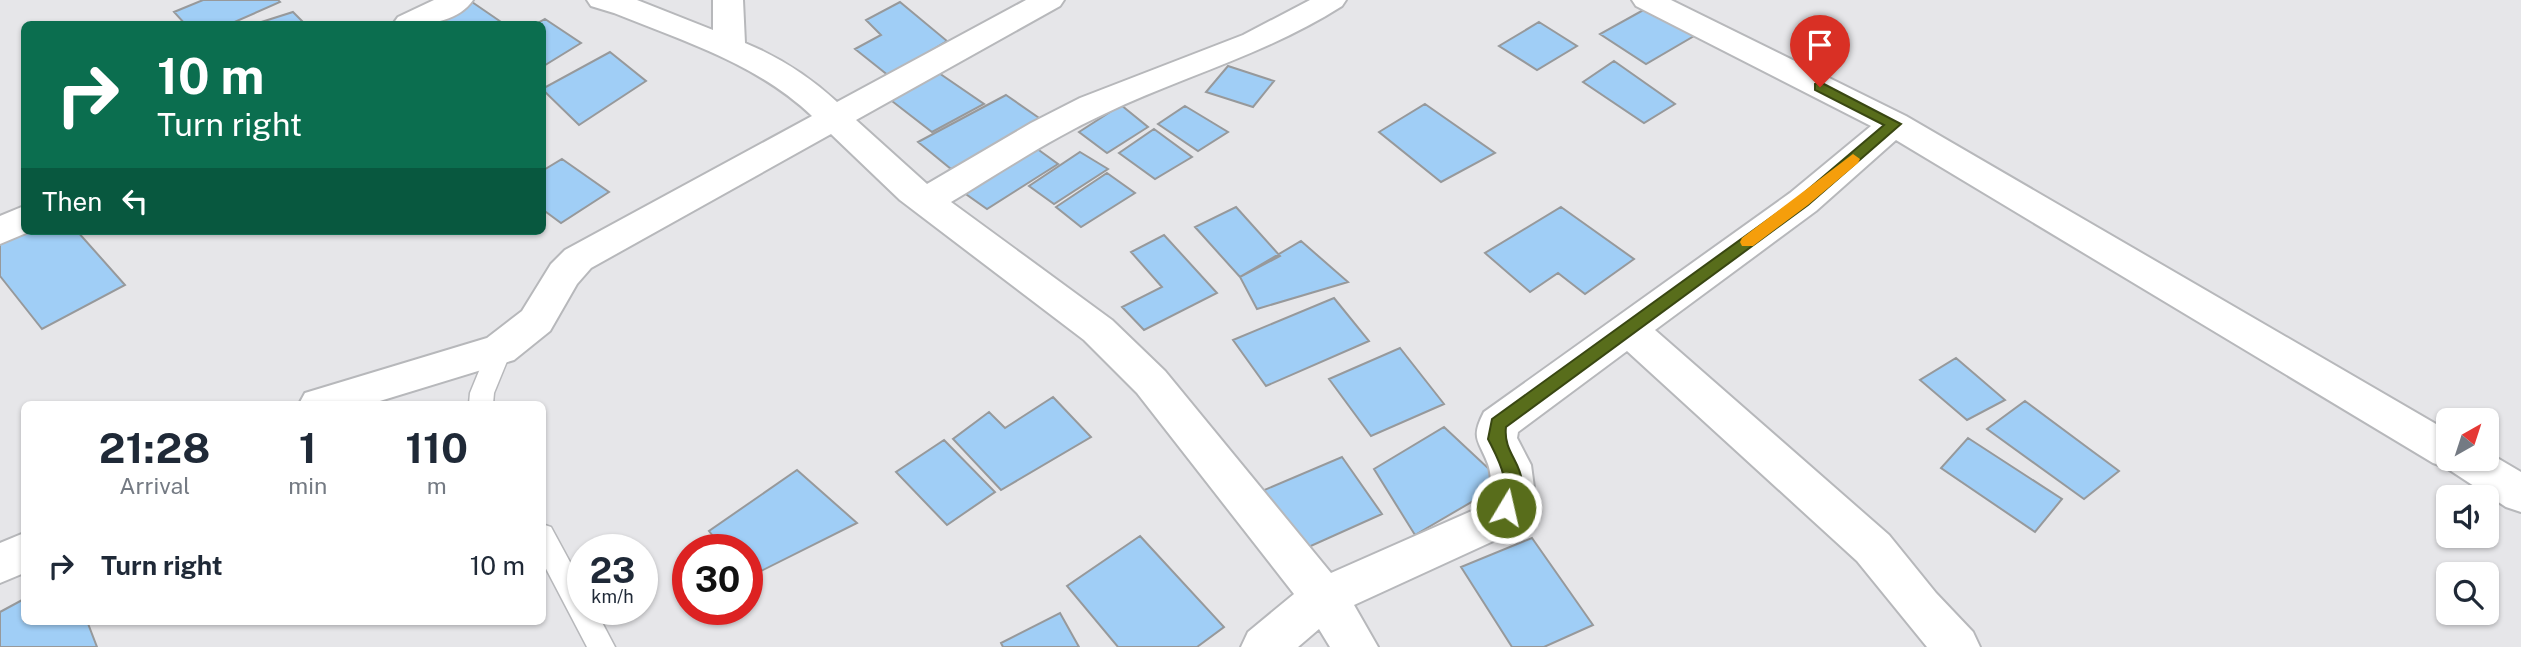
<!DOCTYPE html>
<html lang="en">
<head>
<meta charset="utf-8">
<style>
  :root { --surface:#fff; --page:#f2f2f3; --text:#1f2937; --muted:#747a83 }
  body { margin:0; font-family:"Public Sans",sans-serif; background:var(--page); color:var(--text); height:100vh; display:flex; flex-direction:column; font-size:26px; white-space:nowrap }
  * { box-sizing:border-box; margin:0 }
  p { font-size:23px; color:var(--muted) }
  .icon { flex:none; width:38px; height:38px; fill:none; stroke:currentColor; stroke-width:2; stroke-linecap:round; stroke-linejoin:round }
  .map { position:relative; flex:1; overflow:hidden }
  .sheet { position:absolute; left:21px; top:401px; width:525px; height:224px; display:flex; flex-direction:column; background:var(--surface); border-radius:10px; box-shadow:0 2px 5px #0004 }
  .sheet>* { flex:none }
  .banner { position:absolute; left:21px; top:21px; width:525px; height:214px; border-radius:10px; box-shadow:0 2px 5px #0004; background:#0b6e4f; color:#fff; overflow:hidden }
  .needle { width:46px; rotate:39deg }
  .buttons { position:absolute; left:2436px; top:408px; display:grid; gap:14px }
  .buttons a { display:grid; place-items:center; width:63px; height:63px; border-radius:10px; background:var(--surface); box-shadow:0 2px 5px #0004; font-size:35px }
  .speed { position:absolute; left:567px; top:534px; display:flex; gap:14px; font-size:35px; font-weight:700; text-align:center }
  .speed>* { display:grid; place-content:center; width:91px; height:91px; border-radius:50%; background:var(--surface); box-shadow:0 2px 5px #0004; line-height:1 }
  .speed small { font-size:18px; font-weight:400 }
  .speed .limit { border:10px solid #d22; background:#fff; color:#111 }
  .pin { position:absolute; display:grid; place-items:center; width:60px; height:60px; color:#fff; margin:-72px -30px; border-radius:50% 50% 50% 0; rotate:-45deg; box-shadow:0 0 7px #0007 }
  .pin .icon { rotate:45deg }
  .me { position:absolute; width:77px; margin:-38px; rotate:9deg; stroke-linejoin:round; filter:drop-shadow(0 0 5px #0008) }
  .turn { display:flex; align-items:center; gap:24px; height:147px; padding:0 21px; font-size:32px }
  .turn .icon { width:91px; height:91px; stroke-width:2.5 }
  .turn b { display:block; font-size:49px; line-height:60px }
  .then { display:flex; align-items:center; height:66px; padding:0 21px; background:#0003; gap:14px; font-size:26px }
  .eta { display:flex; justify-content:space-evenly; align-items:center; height:119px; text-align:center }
  .eta b { font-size:42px; font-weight:700; line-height:49px }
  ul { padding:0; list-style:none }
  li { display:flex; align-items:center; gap:21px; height:91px; padding:0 21px }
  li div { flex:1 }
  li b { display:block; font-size:26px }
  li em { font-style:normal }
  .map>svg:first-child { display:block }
  .building { fill:#a0cef6; stroke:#97999b; stroke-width:2 }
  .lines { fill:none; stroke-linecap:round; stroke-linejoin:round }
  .lane-casing { stroke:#b7b8bb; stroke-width:3 }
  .street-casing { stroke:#b7b8bb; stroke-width:4 }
  .lane { fill:#fff; fill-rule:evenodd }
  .street { fill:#fff; fill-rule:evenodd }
  .route { fill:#586d1b; stroke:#394712; stroke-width:2 }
  .slow { fill:#f59e0b }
</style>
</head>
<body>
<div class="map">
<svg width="2521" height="647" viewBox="0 0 2521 647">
  <rect width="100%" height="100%" fill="#e6e6e9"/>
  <path class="building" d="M203 0H278L280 2 230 24H185L174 12Z
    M472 2 504 24H430Z
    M900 2 947 41 889 76 855 49 881 35 866 20Z
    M1647 8 1694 36 1646 64 1600 34Z
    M293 12 305 24H255Z
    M545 19 581 43 542 67V24H536Z
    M1539 22 1577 46 1537 70 1499 46Z
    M610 52 646 81 579 125 542 89Z
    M1614 61 1675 104 1644 123 1583 82Z
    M1228 66 1274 81 1253 107 1206 92Z
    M936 71 984 104 932 132 888 98Z
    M1006 95 1045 122 951 169 918 142Z
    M1425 104 1495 153 1441 182 1379 132Z
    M1121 105 1148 127 1107 153 1079 132Z
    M1185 106 1228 132 1198 151 1158 124Z
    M1154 129 1192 157 1155 179 1119 153Z
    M1036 148 1058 164 987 209 963 192Z
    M1080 152 1108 169 1054 204 1029 186Z
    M562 159 609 192 561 223 542 209V171Z
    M1107 173 1135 193 1081 227 1056 207Z
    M1236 207 1280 256 1240 277 1195 227Z
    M1561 207 1634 259 1585 294 1558 273 1530 292 1485 253Z
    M24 226V231H77L125 285 42 329 0 276V238Z
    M1164 235 1217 293 1144 330 1122 307 1162 287 1131 252Z
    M1301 241 1348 282 1257 309 1240 277Z
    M1334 298 1369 341 1266 386 1233 340Z
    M1400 348 1444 404 1371 436 1329 379Z
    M1956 358 2005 400 1967 420 1920 380Z
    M1053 397 1091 437 1001 490 953 439 989 412 1005 428Z
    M2025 401 2119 471 2084 499 1987 429Z
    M1444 427 1504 483 1415 535 1374 469Z
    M1968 438 2062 499 2035 532 1941 468Z
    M944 440 995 492 947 525 896 472Z
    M1342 457 1382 514 1293 554 1255 494Z
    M797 470 857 523 747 578V550H724L709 531Z
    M1140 536 1224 627 1197 647H1118L1067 586Z
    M1532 538 1593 625 1544 647H1512L1461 567Z
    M24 599V621H87L97 647H0V612Z
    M1060 613 1079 647H1003L1001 643Z"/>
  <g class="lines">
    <defs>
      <path id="lane" d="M500 340 508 343 512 349 494 393 493 404H469L470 393 488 349 492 343Z
        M542 524 551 527 583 586V609H595L615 647H587L542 561Z"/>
      <path id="street" d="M434 0H473C457 24 419 26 393 24L398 17Z
        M587 0H637L713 30V0H743L745 43C779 57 810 77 837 102L1026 0H1064L1060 6 856 120 927 184 1031 123 1080 98 1243 35 1310 0H1346L1342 6C1267 54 1183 76 1104 114 1050 139 1001 172 951 202L1112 320 1165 371 1331 573 1483 506 1492 492C1491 483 1491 472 1488 464 1479 440 1470 439 1484 412L1790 193 1871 126 1636 6 1632 0H1671L1906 116 2448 431V458H2487V452L2521 472V512L2506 507 2445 467 2433 463 1896 140 1816 211 1655 330 1889 535 1936 593 1973 632 1980 647H1927L1857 561 1627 351 1518 432 1517 438 1531 465 1535 495 1513 532 1354 605 1378 647H1330L1319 629 1298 647H1241L1248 632 1294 594 1137 393 1084 340 900 200 831 134 591 268 577 284 550 331 514 360 370 404H299L305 393 487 338 522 311 551 264 565 250 812 116C756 63 683 41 614 13L591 6Z
        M24 206V231H31L0 244V216Z
        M24 533V573L0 583V543Z"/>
    </defs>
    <use href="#lane" class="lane-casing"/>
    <use href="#street" class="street-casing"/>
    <use href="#lane" class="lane"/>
    <use href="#street" class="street"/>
  </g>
  <path class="route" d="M1820 82 1901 124 1808 205 1506 427C1502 461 1538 467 1513 513L1506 515 1500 513 1498 508C1511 480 1501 465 1488 439L1492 419 1798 198 1884 125 1815 90V84Z"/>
  <path class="slow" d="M1853 154 1860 159 1858 163 1808 205 1753 246H1742L1740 242 1742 238Z"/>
</svg>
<div class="buttons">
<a><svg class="needle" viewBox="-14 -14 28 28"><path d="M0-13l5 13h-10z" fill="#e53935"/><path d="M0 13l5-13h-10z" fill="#747a83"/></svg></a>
<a><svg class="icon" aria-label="sound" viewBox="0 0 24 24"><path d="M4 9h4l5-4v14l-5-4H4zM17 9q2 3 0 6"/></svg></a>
<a><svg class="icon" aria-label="search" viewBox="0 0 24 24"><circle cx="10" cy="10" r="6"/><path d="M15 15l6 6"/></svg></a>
</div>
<div class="speed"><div>23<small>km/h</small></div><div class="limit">30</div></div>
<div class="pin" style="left:1820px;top:87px;background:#d93025"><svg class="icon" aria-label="arrive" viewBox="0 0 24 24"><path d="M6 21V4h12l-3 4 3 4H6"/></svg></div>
<svg class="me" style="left:1506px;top:508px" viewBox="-20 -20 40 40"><circle r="17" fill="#586d1b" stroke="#fff" stroke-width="3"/><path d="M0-11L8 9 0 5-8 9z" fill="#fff"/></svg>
<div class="banner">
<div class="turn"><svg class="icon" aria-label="right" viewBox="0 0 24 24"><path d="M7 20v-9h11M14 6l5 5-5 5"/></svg><div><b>10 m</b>Turn right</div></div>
<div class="then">Then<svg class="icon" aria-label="left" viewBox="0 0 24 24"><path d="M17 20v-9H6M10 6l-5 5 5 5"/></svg></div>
</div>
<section class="sheet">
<div class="eta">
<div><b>21:28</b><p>Arrival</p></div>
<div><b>1</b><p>min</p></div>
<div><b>110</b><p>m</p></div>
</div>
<ul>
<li><svg class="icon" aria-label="right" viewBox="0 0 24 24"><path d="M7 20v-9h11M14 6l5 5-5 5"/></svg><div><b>Turn right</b></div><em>10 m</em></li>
</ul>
</section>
</div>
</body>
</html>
